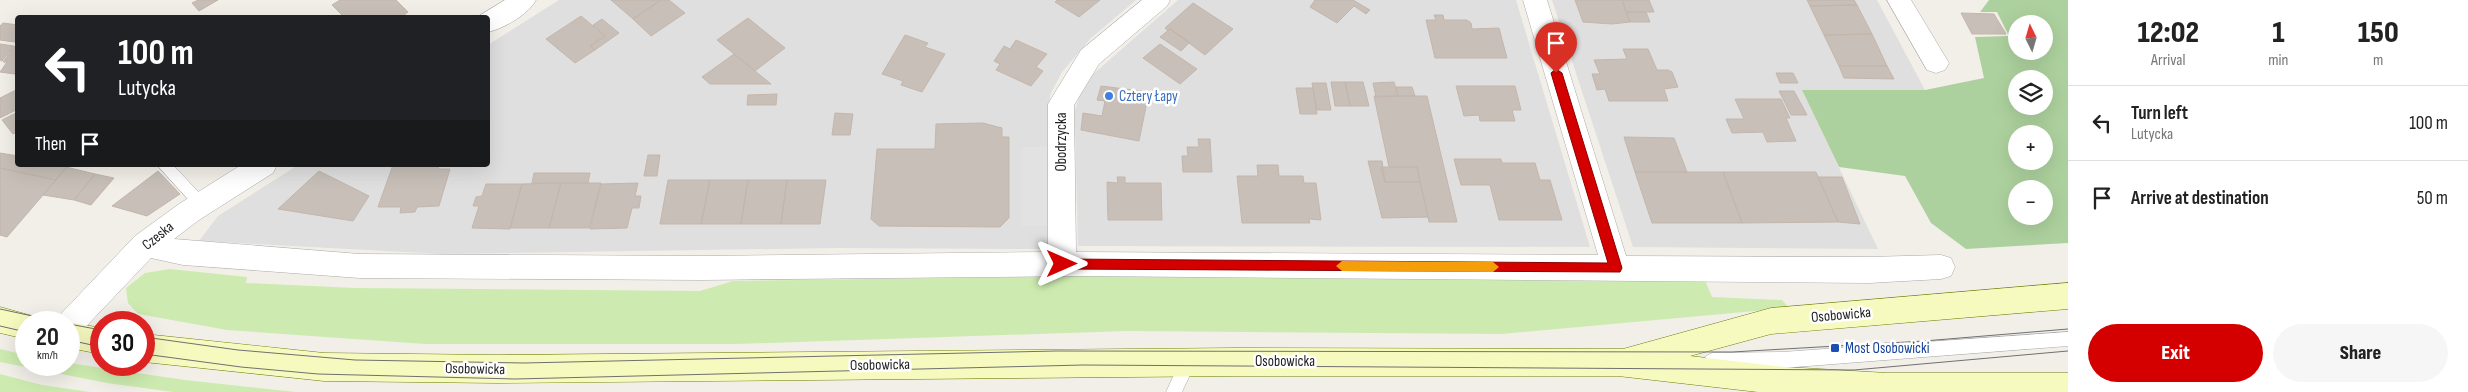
<!DOCTYPE html>
<html lang="en">
<head>
<meta charset="utf-8">
<style>
  :root { --surface:#fff; --page:#f6f6f6; --text:#222; --muted:#767676; --line:#e0e0e0; --accent:#d40000 }
  body { margin:0; font-family:"Sofia Sans Condensed",sans-serif; background:var(--page); color:var(--text); height:100vh; display:flex; flex-direction:column; font-size:19px; white-space:nowrap }
  * { box-sizing:border-box; margin:0 }
  p { font-size:16px; color:var(--muted) }
  .icon { flex:none; width:28px; height:28px; fill:none; stroke:currentColor; stroke-width:2; stroke-linecap:round; stroke-linejoin:round }
  .map { position:relative; flex:1; overflow:hidden }
  .side { display:flex; flex-direction:column; background:var(--surface); width:400px }
  .side>* { flex:none }
  .hud { position:absolute; left:15px; top:15px; width:475px; height:152px; border-radius:5px; box-shadow:0 5px 20px #0002; background:#202124; color:#fff; overflow:hidden }
  .needle { width:32px; rotate:355deg }
  .controls { position:absolute; left:2008px; top:15px; display:grid; gap:10px }
  .controls a { display:grid; place-items:center; width:45px; height:45px; border-radius:50%; background:var(--surface); box-shadow:0 5px 20px #0002; font-size:25px }
  .speed { position:absolute; left:15px; top:311px; display:flex; gap:10px; font-size:25px; font-weight:700; text-align:center }
  .speed>* { display:grid; place-content:center; width:65px; height:65px; border-radius:50%; background:var(--surface); box-shadow:0 5px 20px #0002; line-height:1 }
  .speed small { font-size:12px; font-weight:400 }
  .speed .limit { border:8px solid #d22; background:#fff; color:#111 }
  .pin { position:absolute; display:grid; place-items:center; width:42px; height:42px; color:#fff; margin:-51px -21px; border-radius:50% 50% 50% 0; rotate:-45deg; box-shadow:0 0 5px #0007 }
  .pin .icon { rotate:45deg }
  .me { position:absolute; width:55px; margin:-28px; rotate:90deg; stroke-linejoin:round; filter:drop-shadow(0 0 4px #0008) }
  .turn { display:flex; align-items:center; gap:18px; height:105px; padding:0 20px; font-size:22px }
  .turn .icon { width:65px; height:65px; stroke-width:2.5 }
  .turn b { display:block; font-size:35px; line-height:42px }
  .then { display:flex; align-items:center; height:48px; padding:0 20px; background:#0003; gap:10px; font-size:19px }
  .eta { display:flex; justify-content:space-evenly; align-items:center; height:85px; text-align:center }
  .eta b { font-size:30px; font-weight:800; line-height:35px }
  .cta { display:flex; gap:10px; margin-top:auto; padding:10px 20px }
  .cta a { flex:1; height:58px; border-radius:30px; background:var(--accent); color:#fff; font-size:20px; font-weight:800; line-height:58px; text-align:center }
  .cta a+a { background:var(--page); color:var(--text) }
  ul { padding:0; list-style:none }
  li { display:flex; align-items:center; gap:15px; height:75px; padding:0 20px; border-top:1px solid var(--line) }
  li div { flex:1 }
  li b { display:block; font-size:19px }
  li em { font-style:normal }
  main { display:flex; flex:1; min-height:0 }
  .map>svg:first-child { display:block }
  .residential { fill:#e0dfdf }
  .grass { fill:#cdebb0 }
  .forest { fill:#add19e; fill-rule:evenodd }
  .parking { fill:#e2e2e2 }
  .building { fill:#c7bfb8; stroke:#c4b6ab }
  .lines { fill:none; stroke-linecap:round; stroke-linejoin:round }
  .lane-casing { stroke:#a9a9a9; stroke-width:1 }
  .street-casing { stroke:#a9a9a9; stroke-width:1 }
  .secondary-casing { stroke:#707d05; stroke-width:1 }
  .lane { fill:#fff; fill-rule:evenodd }
  .street { fill:#fff; fill-rule:evenodd }
  .secondary { fill:#f7fabf; fill-rule:evenodd }
  .tram { stroke:#707070; stroke-width:1 }
  .route { fill:#d40000; stroke:#8a0000 }
  .slow { fill:#f59e0b }
  .shop-dot { fill:#3f7fe0; stroke:#fff; stroke-width:2 }
  .transit-dot { fill:#1a4fb4; stroke:#fff; stroke-width:2 }
  .labels { text-anchor:middle; dominant-baseline:central; stroke-width:5; stroke-linejoin:round; paint-order:stroke }
  .shop-label { font-size:15px; fill:#366cbe; stroke:#fff; text-anchor:start }
  .street-label { font-size:15px; fill:#222; stroke:#fff }
  .transit-label { font-size:15px; fill:#164399; stroke:#fff; text-anchor:start }
</style>
</head>
<body>
<main>
<div class="map">
<svg width="2068" height="392" viewBox="0 0 2068 392">
  <rect width="100%" height="100%" fill="#f2efe9"/>
  <path class="residential" d="M559 0H1136L1091 38 1062 72 1050 95V241L1041 249 836 248 442 254 199 241 218 216 298 165H488V45Z
    M1178 0H1516L1590 247 1078 246 1075 127V110L1081 91 1091 76Z
    M1552 0H1877L1925 90H1802L1878 249 1633 247Z"/>
  <path class="grass" d="M170 269 247 277 246 283 355 288 700 291 733 281 1084 276 1704 278 1712 297 1782 300 1789 308 1501 334 1127 331 736 344H425L227 330 138 314 128 303 126 288 145 273Z
    M0 349 26 355V365H69V363L185 380 296 392H173L107 383 0 362Z
    M0 374 42 385 90 392H0Z"/>
  <path class="forest" d="M1989 0H2068V243L1966 249 1931 223 1905 176 1839 167 1802 90H1925L1984 78 1975 37 2009 36 1997 12H1980ZM2016 24H2044V51H2016ZM2016 79H2044V106H2016ZM2016 134H2044V161H2016ZM2016 189H2044V216H2016Z"/>
  <path class="parking" d="M1022 147H1048V226H1021Z"/>
  <path class="building" d="M198 0H218L199 11 192 3Z
    M340 0H396L408 12 400 18H345L332 5Z
    M611 0H661L633 19Z
    M661 0H669L685 13 651 36 633 19Z
    M1057 0H1100L1079 17 1055 2Z
    M1315 0H1353L1370 10 1366 14 1354 6 1337 23 1310 7Z
    M1575 0H1622L1630 22 1612 24 1583 22Z
    M1622 0H1649L1654 12H1626Z
    M1807 0H1854L1857 5 1810 6Z
    M1193 3 1233 29 1205 55 1170 29 1168 31 1165 28Z
    M1857 5 1872 34 1824 35 1810 6Z
    M1626 12H1646L1650 22H1630Z
    M1961 13 1994 14 2006 34H1972Z
    M1434 15H1443L1444 20H1467L1471 23 1472 29 1499 28 1507 58H1435L1426 20H1436Z
    M581 16 605 36 590 46 595 50 575 63 546 39Z
    M748 18 785 48 755 71 717 40Z
    M602 19 619 33 595 50 590 46 605 36 593 25Z
    M3 23 18 25V39L15 42 0 40V26Z
    M1170 29 1190 42 1181 51 1160 37Z
    M1872 34 1887 66H1839L1824 35Z
    M905 35 928 43 925 47 945 54 922 92 901 85 903 81 882 74Z
    M1016 40 1047 54 1036 67 1043 71 1031 86 996 70 1000 64 994 61 1004 46 1010 49Z
    M0 44 14 46 2 61 0 60Z
    M1160 44 1197 69 1180 84 1143 58Z
    M15 46 18 47V70L15 74 0 72 7 62H3Z
    M1623 49H1648L1657 70H1668L1672 72 1678 87 1664 89 1668 101H1609L1605 89 1597 90 1592 74H1600L1594 60 1627 59Z
    M734 54 755 71 771 84H710L702 77Z
    M1839 66H1887L1894 79 1844 78Z
    M1776 73H1793L1798 83H1780Z
    M1331 82H1345L1350 106H1335Z
    M1345 82H1363L1369 106H1350Z
    M1394 82 1398 96 1376 97 1373 83Z
    M1312 83H1326L1331 110H1317Z
    M1101 86 1149 92 1139 141 1081 130 1083 113 1102 116 1105 101 1097 100Z
    M1456 86H1515L1521 110H1512L1515 121H1480L1479 115 1464 116Z
    M1396 87H1412L1415 96H1398Z
    M1296 88H1313L1317 114H1300Z
    M18 89V109L0 118V98Z
    M1779 91H1794L1807 115H1791Z
    M777 94 776 105H747L748 95Z
    M1374 96H1427L1457 222H1429L1417 167H1389Z
    M1735 99H1781L1790 118H1786L1796 141 1767 142 1763 132 1732 133 1726 119H1744Z
    M18 112V131L13 134 2 120Z
    M835 113 853 114 850 135H832Z
    M983 123 1002 128V137H1009V218L1000 227 879 226 871 219 877 149H935L936 124Z
    M1624 137 1674 138 1687 172H1635Z
    M1198 139H1210L1212 172H1183L1182 156H1188L1187 147H1199Z
    M0 153 18 156V165L67 167 56 180 0 168Z
    M648 155H660L657 176H644Z
    M1454 159H1501L1502 163H1535L1540 180H1550L1562 220H1499L1490 185H1461Z
    M1368 161H1382L1385 182H1420L1428 217 1382 218Z
    M393 165H439L438 169H450L439 206 417 207 415 212 400 213 401 207H378Z
    M1257 165H1278L1279 176H1303L1304 183H1316L1321 220 1309 219 1310 223H1242L1237 176H1258Z
    M66 167 95 174 74 200 43 195Z
    M1381 167H1417L1420 182H1385Z
    M0 168 56 180 7 237 0 235Z
    M158 171 180 194 147 216 112 206Z
    M319 171 369 196 353 221 278 209Z
    M1635 172H1723L1742 223H1652Z
    M1723 172H1816L1838 222 1742 223Z
    M534 173H590L588 183H532Z
    M95 174 114 178 91 205 74 200Z
    M1117 177H1125V183H1161L1162 220H1108L1107 182 1118 183Z
    M1818 177H1842L1860 224 1838 222Z
    M668 180H710L701 224H660Z
    M710 180H748L741 224H701Z
    M748 180H787L781 224H741Z
    M787 180H826L820 224H781Z
    M561 183H601L589 228H549Z
    M561 183 549 228H510L522 184Z
    M638 183 635 196H641L639 208H632L627 228 590 229 601 184Z
    M486 184H522L510 229 472 228 479 206H473L476 197 482 196Z"/>
  <g class="lines">
    <defs>
      <path id="lane" d="M157 165H173L206 200 209 204 206 208 201 210 196 208Z
        M2068 332V346L1782 368 1712 369 1706 366 1704 361 1706 356 1712 353 1782 352Z
        M1188 354 1194 357 1196 362 1182 392H1166L1182 357Z"/>
      <path id="street" d="M505 0H536C529 14 503 29 488 32V18L479 16Z
        M1142 0H1170L1167 6 1099 64 1074 105 1076 252 1598 255 1523 0H1547L1626 256 1869 257 1941 255 1951 258 1955 267 1951 276 1941 279 1869 283 1084 276 702 280 360 278 183 265 151 258 79 334 69 338V322H55L59 316 135 236 179 204 241 165H277L273 173 199 220 174 239 360 254 702 256 1048 252V104L1081 50Z
        M1887 0H1911L1949 63 1945 70 1936 73 1927 70Z"/>
      <path id="secondary" d="M2068 283V309L1771 334 1690 356 1785 367 1887 373H2068V392H1758L1618 376H1237L498 383 324 381 144 362V334L324 353 498 355 1237 348 1623 349 1771 308Z
        M0 307 36 317 39 322H26V339L0 333Z
        M67 322H69L101 328V354L69 348V322Z"/>
    </defs>
    <use href="#lane" class="lane-casing"/>
    <use href="#street" class="street-casing"/>
    <use href="#secondary" class="secondary-casing"/>
    <use href="#lane" class="lane"/>
    <use href="#street" class="street"/>
    <use href="#secondary" class="secondary"/>
    <path class="tram" d="M0 309 60 322
      M69 324 101 330
      M0 326 26 332
      M144 337 238 350 355 360 524 363 1056 351 1732 352 1924 341 2068 329
      M69 340 101 347
      M144 354 241 367 318 374 515 379 1083 365 1854 370 2068 351"/>
  </g>
  <path class="route" d="M1556 69 1562 73 1622 268 1620 272 1062 269 1056 264 1062 259 1608 263 1551 73Z"/>
  <path class="slow" d="M1342 261 1493 262 1499 267 1493 272 1342 271 1336 266Z"/>
  <circle class="shop-dot" cx="1109" cy="96" r="5"/>
  <rect class="transit-dot" x="1830" y="343" width="10" height="10" rx="2.5"/>
  <g class="labels">
    <g class="shop-label">
      <text x="1119" y="96">Cztery Łapy</text>
    </g>
    <g class="street-label">
      <text transform="translate(1061 142) rotate(-90)">Obodrzycka</text>
      <text transform="translate(158 236) rotate(-39)">Czeska</text>
      <text transform="translate(1841 315) rotate(-5)">Osobowicka</text>
      <text x="1285" y="361">Osobowicka</text>
      <text transform="translate(880 365) rotate(-1)">Osobowicka</text>
      <text transform="translate(475 369) rotate(1)">Osobowicka</text>
    </g>
    <g class="transit-label">
      <text x="1845" y="348">Most Osobowicki</text>
    </g>
  </g>
</svg>
<div class="controls">
<a><svg class="needle" viewBox="-14 -14 28 28"><path d="M0-13l5 13h-10z" fill="#e53935"/><path d="M0 13l5-13h-10z" fill="#767676"/></svg></a>
<a><svg class="icon" aria-label="layers" viewBox="0 0 24 24"><path d="M12 4l9 5-9 5-9-5zM3 14l9 5 9-5"/></svg></a>
<a>+</a>
<a>−</a>
</div>
<div class="speed"><div>20<small>km/h</small></div><div class="limit">30</div></div>
<div class="pin" style="left:1556px;top:73px;background:#d93025"><svg class="icon" aria-label="arrive" viewBox="0 0 24 24"><path d="M6 21V4h12l-3 4 3 4H6"/></svg></div>
<svg class="me" style="left:1062px;top:264px" viewBox="-20 -20 40 40"><path d="M0-17L14 15 0 8-14 15z" fill="#d40000" stroke="#fff" stroke-width="4"/></svg>
<div class="hud">
<div class="turn"><svg class="icon" aria-label="left" viewBox="0 0 24 24"><path d="M17 20v-9H6M10 6l-5 5 5 5"/></svg><div><b>100 m</b>Lutycka</div></div>
<div class="then">Then<svg class="icon" aria-label="arrive" viewBox="0 0 24 24"><path d="M6 21V4h12l-3 4 3 4H6"/></svg></div>
</div>
</div>
<section class="side">
<div class="eta">
<div><b>12:02</b><p>Arrival</p></div>
<div><b>1</b><p>min</p></div>
<div><b>150</b><p>m</p></div>
</div>
<ul>
<li><svg class="icon" aria-label="left" viewBox="0 0 24 24"><path d="M17 20v-9H6M10 6l-5 5 5 5"/></svg><div><b>Turn left</b><p>Lutycka</p></div><em>100 m</em></li>
<li><svg class="icon" aria-label="arrive" viewBox="0 0 24 24"><path d="M6 21V4h12l-3 4 3 4H6"/></svg><div><b>Arrive at destination</b></div><em>50 m</em></li>
</ul>
<div class="cta"><a>Exit</a><a>Share</a></div>
</section>
</main>
</body>
</html>
